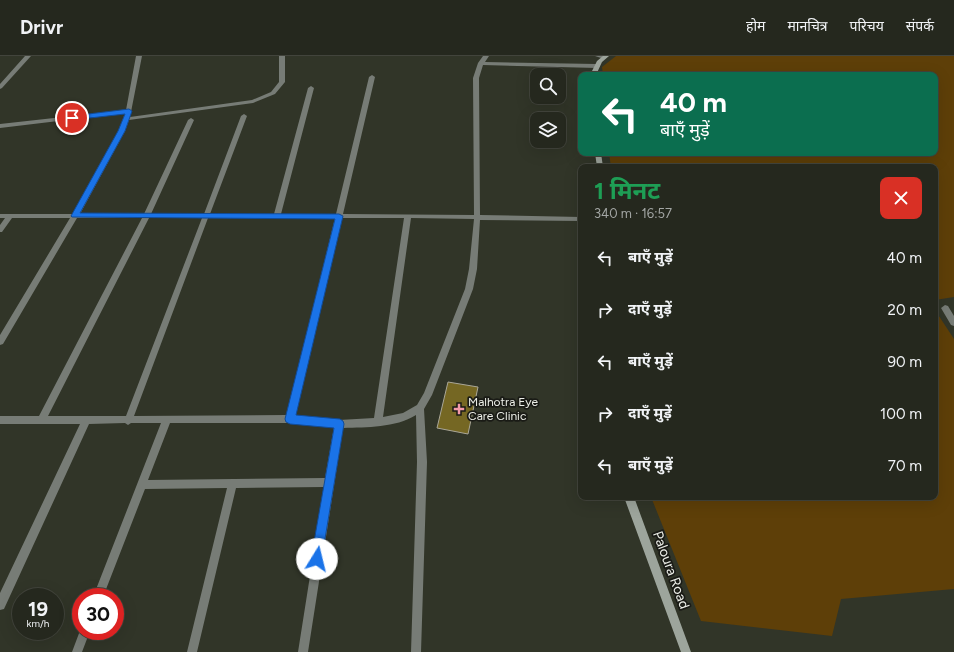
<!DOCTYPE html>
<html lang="hi">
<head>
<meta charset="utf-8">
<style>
  :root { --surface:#25281e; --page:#2d3027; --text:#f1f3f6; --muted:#a3a6a4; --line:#42443c }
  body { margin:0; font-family:Figtree,"Noto Sans Devanagari",sans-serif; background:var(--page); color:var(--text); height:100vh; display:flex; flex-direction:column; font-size:15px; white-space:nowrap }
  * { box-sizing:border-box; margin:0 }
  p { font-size:13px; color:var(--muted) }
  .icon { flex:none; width:22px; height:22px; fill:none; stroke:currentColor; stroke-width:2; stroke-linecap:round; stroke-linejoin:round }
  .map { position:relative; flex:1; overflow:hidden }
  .details { position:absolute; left:578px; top:108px; width:360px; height:336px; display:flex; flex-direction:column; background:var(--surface); border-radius:8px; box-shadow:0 4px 16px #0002,0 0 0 1px var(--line) }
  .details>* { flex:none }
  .guide { position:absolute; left:578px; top:16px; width:360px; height:84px; border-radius:8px; box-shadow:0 4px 16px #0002,0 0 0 1px var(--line); background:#0b6e4f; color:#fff; overflow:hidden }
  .tools { position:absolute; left:530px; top:12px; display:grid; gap:8px }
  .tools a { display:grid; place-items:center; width:36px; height:36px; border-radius:8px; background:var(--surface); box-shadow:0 4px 16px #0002,0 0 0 1px var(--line); font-size:20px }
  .speed { position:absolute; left:12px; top:532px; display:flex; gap:8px; font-size:20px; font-weight:700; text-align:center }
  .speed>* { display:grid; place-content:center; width:52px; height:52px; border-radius:50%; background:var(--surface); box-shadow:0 4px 16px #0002,0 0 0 1px var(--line); line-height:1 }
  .speed small { font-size:10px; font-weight:400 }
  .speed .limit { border:6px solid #d22; background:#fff; color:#111 }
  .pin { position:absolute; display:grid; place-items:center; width:34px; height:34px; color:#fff; margin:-17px; border:2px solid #fff; border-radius:50%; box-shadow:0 1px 4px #0007 }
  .me { position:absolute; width:44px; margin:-22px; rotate:9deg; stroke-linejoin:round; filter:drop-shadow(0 0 3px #0008) }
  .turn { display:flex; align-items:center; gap:14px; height:84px; padding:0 16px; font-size:18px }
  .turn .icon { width:52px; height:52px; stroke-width:2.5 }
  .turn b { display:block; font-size:28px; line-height:34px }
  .round { display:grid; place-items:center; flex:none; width:42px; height:42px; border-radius:8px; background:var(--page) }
  .summary { display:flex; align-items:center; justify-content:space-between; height:68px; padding:0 16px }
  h1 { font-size:24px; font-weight:700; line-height:30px; color:#1e9e55 }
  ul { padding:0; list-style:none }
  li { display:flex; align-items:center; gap:12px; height:52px; padding:0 16px }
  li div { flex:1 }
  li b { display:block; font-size:15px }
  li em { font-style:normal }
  header { display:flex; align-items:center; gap:24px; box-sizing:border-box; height:56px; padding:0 20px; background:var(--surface); border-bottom:1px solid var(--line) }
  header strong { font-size:19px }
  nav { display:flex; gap:22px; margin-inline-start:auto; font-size:14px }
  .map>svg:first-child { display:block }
  .green { fill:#5e3f08 }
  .building { fill:#756723; stroke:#aaa798 }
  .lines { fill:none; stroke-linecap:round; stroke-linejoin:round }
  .street { fill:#777c76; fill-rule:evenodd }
  .secondary { fill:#9da59c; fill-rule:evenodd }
  .route { fill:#1a73e8; stroke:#114b97 }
  .poi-dot { fill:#f39aa9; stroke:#1a1b16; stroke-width:1.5 }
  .labels { text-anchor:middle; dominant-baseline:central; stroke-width:3.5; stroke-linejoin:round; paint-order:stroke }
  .poi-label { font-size:12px; fill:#eceee7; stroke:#1a1b16; text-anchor:start }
  .near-street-label { font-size:14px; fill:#eceee7; stroke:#1a1b16 }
</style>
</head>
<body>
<header>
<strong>Drivr</strong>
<nav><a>होम</a><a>मानचित्र</a><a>परिचय</a><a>संपर्क</a></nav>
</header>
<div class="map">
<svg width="954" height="596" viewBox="0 0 954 596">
  <rect width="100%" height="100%" fill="#313528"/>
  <path class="green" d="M616 0H954V241L935 244V111H611L609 97H935V19H603L602 11Z
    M935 254 954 283V533L841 543 832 580 701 565 651 441H935Z"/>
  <path class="building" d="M448 326 478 331 468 378 437 372Z"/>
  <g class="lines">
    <path class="street" d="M25 0H31L2 32 0 33V28Z
      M136 0H142L130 61 252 44 271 36 279 26V0H285V26L275 38 253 47 129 64 125 75 80 158H144L188 64 191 62 194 64 151 158H204L241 60 244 58 247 60 210 158H274L308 32 311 30 314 32 281 158H336L369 21 372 19 375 21 343 158 474 159 473 22 478 7 483 0H489L485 6 597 8 600 10 597 12 483 9 479 22 480 159 581 161V165L480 164 477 213 473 233 432 339 424 353 427 406 421 596H411L417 406 416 359C395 372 367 371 343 372L308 596H298L324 431 236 432 197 596H187L227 432 145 433 103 541H93L161 367H131L128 369 125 367 89 368 4 553 0 554V537L80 368H0V360H39L142 162H77L3 288 0 289V279L70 162H12L2 176H0V169L5 162H0V158H73L119 75 125 57 0 72V68L126 54ZM149 162H202L126 360H48ZM208 162H335L287 359 134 360ZM341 162H404L374 362 339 364 295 360ZM411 162 474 163 469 213 465 233 424 337 417 349 403 357 383 361ZM170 367H290L334 371 325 422 148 424Z
      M595 0H606L607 1 604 3Z
      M945 249 948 250 954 260V270L951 269 941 252Z
      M81 572V575H90L82 596H72Z"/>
    <path class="secondary" d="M603 0H609L602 6 596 19H590L597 5Z
      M595 97H601L603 111H597Z
      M624 441H634L691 596H681Z"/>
  </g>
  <path class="route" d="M129 53 132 55 125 75 80 157 339 158 343 160 296 359 340 363 343 365 344 368 321 507 317 509 313 507 311 503 334 372 290 368 286 366 285 363 335 163 72 161 71 160 118 75 125 58 72 64 69 62 72 60Z"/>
  <path class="poi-dot" d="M457 347h4v4h4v4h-4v4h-4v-4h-4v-4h4z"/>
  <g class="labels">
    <g class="poi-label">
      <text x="468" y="346">Malhotra Eye<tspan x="468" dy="14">Care Clinic</tspan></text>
    </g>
    <g class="near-street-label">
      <text transform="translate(671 514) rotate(70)">Paloura Road</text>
    </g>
  </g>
</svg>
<div class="tools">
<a><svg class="icon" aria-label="search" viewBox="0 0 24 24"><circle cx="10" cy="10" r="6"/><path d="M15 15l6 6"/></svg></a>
<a><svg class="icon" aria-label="layers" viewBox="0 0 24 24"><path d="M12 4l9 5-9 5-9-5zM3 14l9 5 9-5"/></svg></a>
</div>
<div class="speed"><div>19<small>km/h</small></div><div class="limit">30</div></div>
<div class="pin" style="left:72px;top:62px;background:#d93025"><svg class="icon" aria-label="arrive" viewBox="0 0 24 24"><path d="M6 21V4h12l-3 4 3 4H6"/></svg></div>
<svg class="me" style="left:317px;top:503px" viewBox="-20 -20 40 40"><circle r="19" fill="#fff"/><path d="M0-13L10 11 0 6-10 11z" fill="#1a73e8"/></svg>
<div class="guide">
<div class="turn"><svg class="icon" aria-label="left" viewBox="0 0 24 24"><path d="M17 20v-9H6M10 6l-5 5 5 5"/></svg><div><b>40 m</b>बाएँ मुड़ें</div></div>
</div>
<section class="details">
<div class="summary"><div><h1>1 मिनट</h1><p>340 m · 16:57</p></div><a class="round" style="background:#d93025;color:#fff"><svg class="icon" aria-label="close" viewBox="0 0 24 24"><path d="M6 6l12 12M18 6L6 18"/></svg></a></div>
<ul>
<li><svg class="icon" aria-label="left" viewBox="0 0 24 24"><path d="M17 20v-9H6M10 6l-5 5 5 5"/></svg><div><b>बाएँ मुड़ें</b></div><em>40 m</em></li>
<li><svg class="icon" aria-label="right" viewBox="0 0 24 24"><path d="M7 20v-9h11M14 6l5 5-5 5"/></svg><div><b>दाएँ मुड़ें</b></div><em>20 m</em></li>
<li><svg class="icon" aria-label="left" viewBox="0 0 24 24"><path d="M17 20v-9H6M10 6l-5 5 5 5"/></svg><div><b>बाएँ मुड़ें</b></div><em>90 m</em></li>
<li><svg class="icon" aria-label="right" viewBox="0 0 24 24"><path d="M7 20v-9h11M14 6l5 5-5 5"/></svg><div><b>दाएँ मुड़ें</b></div><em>100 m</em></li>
<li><svg class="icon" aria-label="left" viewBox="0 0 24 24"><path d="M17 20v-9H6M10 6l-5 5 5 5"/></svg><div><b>बाएँ मुड़ें</b></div><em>70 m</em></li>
</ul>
</section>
</div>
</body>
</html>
